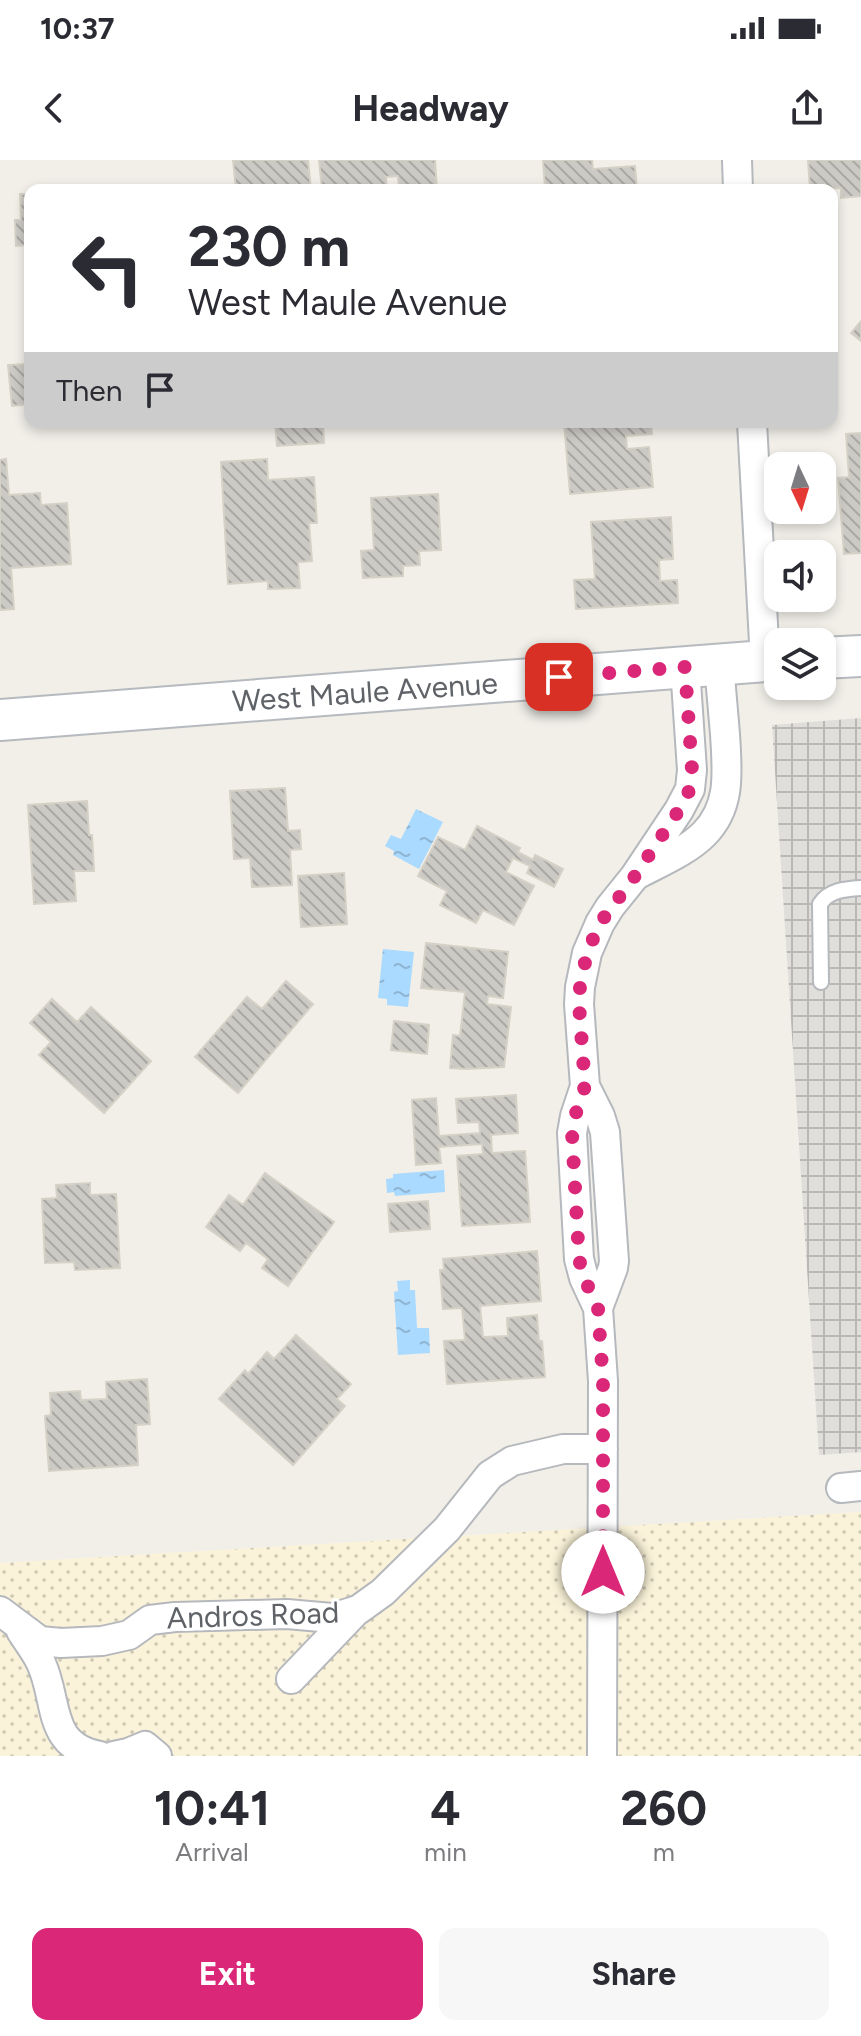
<!DOCTYPE html>
<html lang="en">
<head>
<meta charset="utf-8">
<style>
  :root { --surface:#fff; --page:#f7f7f7; --text:#2b2b33; --muted:#7c7c81; --accent:#db2777 }
  body { margin:0; font-family:Figtree,sans-serif; background:var(--page); color:var(--text); height:100vh; display:flex; flex-direction:column; font-size:30px; white-space:nowrap }
  * { box-sizing:border-box; margin:0 }
  p { font-size:26px; color:var(--muted) }
  .icon { flex:none; width:44px; height:44px; fill:none; stroke:currentColor; stroke-width:2; stroke-linecap:round; stroke-linejoin:round }
  .map { position:relative; height:1596px; overflow:hidden }
  .drawer { display:flex; flex-direction:column; background:var(--surface); flex:1 }
  .drawer>* { flex:none }
  .guide { position:absolute; left:24px; top:24px; width:814px; height:244px; border-radius:16px; box-shadow:0 4px 12px #0003; background:#fff; color:var(--text); overflow:hidden }
  .needle { width:52px; rotate:176deg }
  .fabs { position:absolute; left:764px; top:292px; display:grid; gap:16px }
  .fabs a { display:grid; place-items:center; width:72px; height:72px; border-radius:16px; background:var(--surface); box-shadow:0 4px 12px #0003; font-size:40px }
  .pin { position:absolute; display:grid; place-items:center; width:68px; height:68px; color:#fff; margin:-34px; border-radius:16px; box-shadow:0 4px 12px #0006 }
  .me { position:absolute; width:88px; margin:-44px; rotate:0deg; stroke-linejoin:round; filter:drop-shadow(0 0 6px #0008) }
  .turn { display:flex; align-items:center; gap:28px; height:168px; padding:0 32px; font-size:36px }
  .turn .icon { width:104px; height:104px; stroke-width:2.5 }
  .turn b { display:block; font-size:56px; line-height:68px }
  .then { display:flex; align-items:center; height:76px; padding:0 32px; background:#0003; gap:16px; font-size:30px }
  .eta { display:flex; justify-content:space-evenly; align-items:center; height:136px; text-align:center }
  .eta b { font-size:48px; font-weight:700; line-height:56px }
  .cta { display:flex; gap:16px; margin-top:auto; padding:16px 32px }
  .cta a { flex:1; height:92px; border-radius:16px; background:var(--accent); color:#fff; font-size:32px; font-weight:700; line-height:92px; text-align:center }
  .cta a+a { background:var(--page); color:var(--text) }
  .status { display:flex; justify-content:space-between; align-items:center; height:56px; padding:0 40px; background:var(--surface); direction:ltr }
  .status svg { height:22px; fill:currentColor }
  header { display:flex; justify-content:space-between; align-items:center; height:104px; padding:0 32px; background:var(--surface); font-size:36px; font-weight:700 }
  .map>svg:first-child { display:block }
  .industrial { fill:url(#industrial-grid) }
  .sand { fill:url(#sand-dots) }
  .water { fill:url(#water-ripples) }
  .building { fill:url(#building-back-hatch); stroke:#d6d1c6; stroke-width:2 }
  .lines { fill:none; stroke-linecap:round; stroke-linejoin:round }
  .lane-casing { stroke:#b5b8bc; stroke-width:18 }
  .street-casing { stroke:#b5b8bc; stroke-width:32 }
  .secondary-casing { stroke:#b6babf; stroke-width:44 }
  .lane { stroke:#fff; stroke-width:14 }
  .street { stroke:#fff; stroke-width:28 }
  .secondary { stroke:#fff; stroke-width:40 }
  .route { stroke:#db2777; stroke-width:14; stroke-dasharray:0 25.2 }
  .labels { text-anchor:middle; dominant-baseline:central; stroke-width:6; stroke-linejoin:round; paint-order:stroke }
  .street-label { font-size:30px; fill:#5f6368; stroke:#fff }
</style>
</head>
<body>
<div class="status"><b>10:37</b><svg viewBox="0 0 49 12"><path d="M0 12V9h3v3zM5 12V6h3v6zM10 12V3h3v9zM15 12V0h3v12zM26 1h20v11H26zM47 4h2v5h-2z"/></svg></div>
<header><svg class="icon" aria-label="back" viewBox="0 0 24 24"><path d="M15 5l-7 7 7 7"/></svg>Headway<svg class="icon" aria-label="share" viewBox="0 0 24 24"><path d="M12 15V3M7 8l5-5 5 5M5 13v7h14v-7"/></svg></header>
<div class="map">
<svg width="861" height="1596" viewBox="0 0 861 1596">
  <defs>
    <pattern id="industrial-grid" width="8" height="8" patternUnits="userSpaceOnUse" patternTransform="scale(2)"><rect width="8" height="8" fill="#e0deda"/><path d="M0 4h8M4 0v8" fill="none" stroke="#b9b8b5"/></pattern>
    <pattern id="sand-dots" width="8" height="8" patternUnits="userSpaceOnUse" patternTransform="scale(2)"><rect width="8" height="8" fill="#fbf3d9"/><path d="M2 2h.1M6 6h.1" fill="none" stroke="#cec8b4" stroke-width="1.8" stroke-linecap="round"/></pattern>
    <pattern id="water-ripples" width="26" height="14" patternUnits="userSpaceOnUse" patternTransform="scale(2)"><rect width="26" height="14" fill="#aadaff"/><path d="M2 4q2-2 4 0t4 0M15 11q2-2 4 0t4 0" fill="none" stroke="#8eb4d2"/></pattern>
    <pattern id="building-back-hatch" width="6" height="6" patternUnits="userSpaceOnUse" patternTransform="scale(2)"><rect width="6" height="6" fill="#cccac5"/><path d="M-1 5l2 2M0 0l6 6M5-1l2 2" fill="none" stroke="#a9a8a4"/></pattern>
  </defs>
  <rect width="100%" height="100%" fill="#f1efe8"/>
  <path class="industrial" d="M861 558V1292L819 1295 772 565Z"/>
  <path class="sand" d="M861 1352V1596H0V1403Z"/>
  <path class="water" d="M416 649 443 662 419 709 393 695 394 691 385 686 391 675 401 679Z
    M383 789 414 792 408 847 387 845V839L378 838Z
    M444 1010 445 1032 395 1036 394 1032 387 1033 386 1019 393 1018V1014Z
    M410 1120V1130H415L417 1168H429L430 1193 398 1195 394 1132 398 1131 397 1121Z"/>
  <path class="building" d="M233 0H308L311 30H236Z
    M319 0H435L437 30H399L398 16 386 17 387 30H322Z
    M543 0H592L593 9 635 6 637 30H565V27L545 28Z
    M808 0H861V36L841 38V28L810 30Z
    M20 34H30V114H27L25 85 16 86 15 60H21Z
    M861 161V181L851 173Z
    M30 162V244L12 246 8 205 30 204 26 163Z
    M275 262H323L324 283 277 286Z
    M564 262H651L652 274 626 276 627 289 649 287 653 327 570 334Z
    M861 273V393L844 394 838 318 849 317 846 274Z
    M6 299 9 335 40 333 41 345 67 343 71 404 11 408 14 449 0 450V300Z
    M267 299 268 320 314 317 317 363H309L312 401 298 402 300 428 268 429V421L228 424 221 302Z
    M438 334 441 390 419 391 420 405 403 406V416L363 418 361 391 374 390 371 338Z
    M671 357 673 399 659 400 660 421 677 420 678 443 576 449 574 420 595 419 591 362Z
    M285 628 288 671 300 670 301 689 290 690 292 725 252 727 250 698 234 699 230 631Z
    M87 641 89 675H92L94 711H74L76 741 34 744 28 645Z
    M477 666 520 688 518 692 533 700 535 695 563 709 554 727 527 713 530 706 513 698 506 712 534 726 514 765 483 750 476 763 440 745 447 731 418 716 438 677 465 690Z
    M344 713 347 764 301 767 298 716Z
    M426 783 508 792 503 838 488 836 487 844 511 847 504 907 466 909 450 908 453 875 460 876 465 832 421 828Z
    M286 821 313 844 238 933 195 897 247 837 262 849Z
    M52 839 77 862 91 847 151 901 104 953 39 895 51 882 30 863Z
    M394 861 429 865 427 894 391 890Z
    M516 935 518 973 491 975 492 993 525 991 530 1062 462 1066 457 996 483 994 482 984 439 987 441 1003 416 1005 412 940 436 938 439 976 480 973 479 962 458 963 456 939Z
    M265 1013 334 1062 288 1126 262 1108 268 1099 246 1083 240 1091 206 1067 229 1035 243 1045Z
    M90 1023V1035L116 1034 120 1108 75 1110 74 1102 45 1103 42 1039 57 1038 56 1025Z
    M428 1041 430 1069 390 1072 388 1044Z
    M537 1091 541 1141 480 1146 483 1177 508 1176 507 1158 537 1155 539 1181H542L545 1217 447 1224 444 1181 465 1180 462 1148 443 1149 440 1110H444L443 1099Z
    M296 1175 351 1224 337 1239 345 1246 293 1305 219 1239 245 1210 248 1214 267 1192 274 1199Z
    M147 1219 150 1264 136 1265 138 1305 49 1311 45 1256 51 1255 50 1233 80 1231 81 1240 107 1239 106 1222Z"/>
  <g class="lines">
    <defs>
      <path id="lane" d="M821 822 820 744C829 730 845 729 861 728"/>
      <path id="street" d="M737 0 738 30
        M752 262 765 501
        M640 713C661 702 687 691 704 674 732 646 727 610 725 574 723 551 721 528 719 505
        M585 926 600 956 605 972 614 1101 613 1108 598 1148
        M841 1328 861 1326
        M0 1451 40 1481 61 1483 102 1481 129 1475 150 1460 175 1457 287 1454 332 1458 358 1450 383 1432 447 1369 490 1315 512 1301 563 1289H603
        M21 1471C28 1482 36 1492 41 1503 59 1542 46 1586 100 1596
        M291 1519 357 1450
        M114 1596 128 1593 145 1586 157 1596
        M602 1596 603 1221 598 1148 584 1118 579 1099 572 973 575 956 585 926 579 844 580 827 587 793 600 763 610 747 635 716 679 650 690 629 692 610 685 507"/>
      <path id="secondary" d="M822 498 861 496
        M0 560 778 500"/>
    </defs>
    <use href="#lane" class="lane-casing"/>
    <use href="#street" class="street-casing"/>
    <use href="#secondary" class="secondary-casing"/>
    <use href="#lane" class="lane"/>
    <use href="#street" class="street"/>
    <use href="#secondary" class="secondary"/>
  </g>
  <g class="lines">
    <path class="route" d="M559 517 685 507 692 610 690 629 679 650 635 716 600 763 587 793 580 827 579 844 585 926 575 956 572 973 579 1099 584 1118 598 1148 603 1221V1412"/>
  </g>
  <g class="labels">
    <g class="street-label">
      <text transform="translate(365 532) rotate(-4)">West Maule Avenue</text>
      <text transform="translate(253 1455) rotate(-2)">Andros Road</text>
    </g>
  </g>
</svg>
<div class="fabs">
<a><svg class="needle" viewBox="-14 -14 28 28"><path d="M0-13l5 13h-10z" fill="#e53935"/><path d="M0 13l5-13h-10z" fill="#7c7c81"/></svg></a>
<a><svg class="icon" aria-label="sound" viewBox="0 0 24 24"><path d="M4 9h4l5-4v14l-5-4H4zM17 9q2 3 0 6"/></svg></a>
<a><svg class="icon" aria-label="layers" viewBox="0 0 24 24"><path d="M12 4l9 5-9 5-9-5zM3 14l9 5 9-5"/></svg></a>
</div>
<div class="pin" style="left:559px;top:517px;background:#d93025"><svg class="icon" aria-label="arrive" viewBox="0 0 24 24"><path d="M6 21V4h12l-3 4 3 4H6"/></svg></div>
<svg class="me" style="left:603px;top:1412px" viewBox="-20 -20 40 40"><circle r="19" fill="#fff"/><path d="M0-13L10 11 0 6-10 11z" fill="#db2777"/></svg>
<div class="guide">
<div class="turn"><svg class="icon" aria-label="left" viewBox="0 0 24 24"><path d="M17 20v-9H6M10 6l-5 5 5 5"/></svg><div><b>230 m</b>West Maule Avenue</div></div>
<div class="then">Then<svg class="icon" aria-label="arrive" viewBox="0 0 24 24"><path d="M6 21V4h12l-3 4 3 4H6"/></svg></div>
</div>
</div>
<section class="drawer">
<div class="eta">
<div><b>10:41</b><p>Arrival</p></div>
<div><b>4</b><p>min</p></div>
<div><b>260</b><p>m</p></div>
</div>
<div class="cta"><a>Exit</a><a>Share</a></div>
</section>
</body>
</html>
